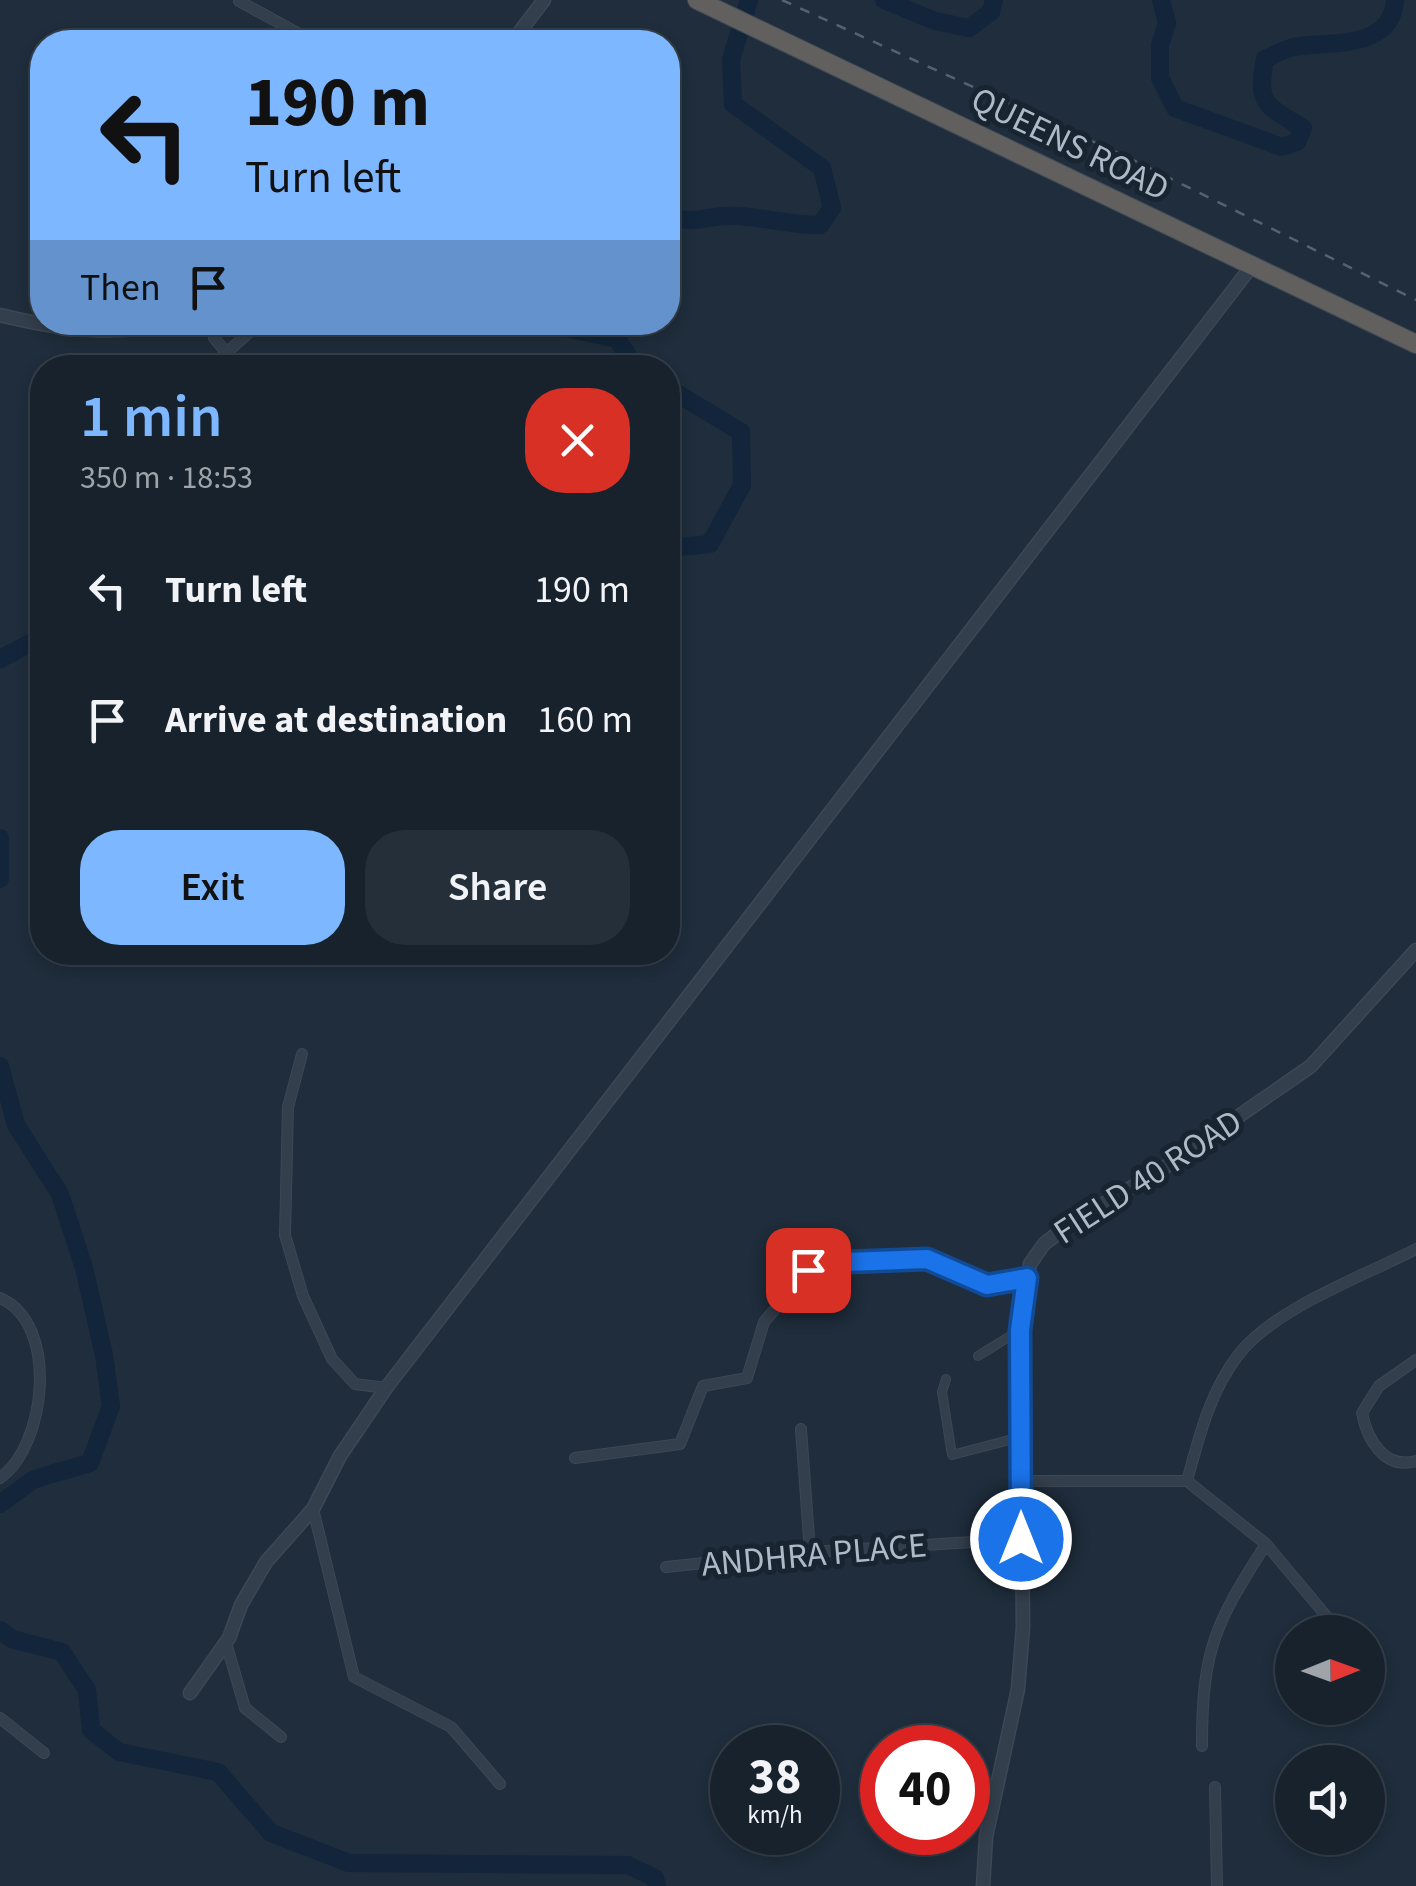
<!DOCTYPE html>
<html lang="en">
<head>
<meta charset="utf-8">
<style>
  :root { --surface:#17222d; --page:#242f39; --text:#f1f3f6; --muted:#9ea4aa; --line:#363f49; --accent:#7cb7ff }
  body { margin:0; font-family:"Source Sans 3",sans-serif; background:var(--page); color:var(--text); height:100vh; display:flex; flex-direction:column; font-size:38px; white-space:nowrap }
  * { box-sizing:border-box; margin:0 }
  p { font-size:32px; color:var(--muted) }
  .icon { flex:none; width:55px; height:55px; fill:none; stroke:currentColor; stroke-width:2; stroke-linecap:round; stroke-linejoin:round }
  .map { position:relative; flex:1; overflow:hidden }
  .drawer { position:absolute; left:30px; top:355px; width:650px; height:610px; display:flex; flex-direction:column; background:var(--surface); border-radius:40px; box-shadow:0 5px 15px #0003,0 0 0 2px var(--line) }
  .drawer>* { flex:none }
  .banner { position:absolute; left:30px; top:30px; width:650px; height:305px; border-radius:40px; box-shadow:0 5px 15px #0003,0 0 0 2px var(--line); background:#7cb7ff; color:#111; overflow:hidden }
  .needle { width:65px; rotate:89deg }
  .controls { position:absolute; left:1275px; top:1615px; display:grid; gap:20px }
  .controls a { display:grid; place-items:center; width:110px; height:110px; border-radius:50%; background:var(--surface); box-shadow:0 5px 15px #0003,0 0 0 2px var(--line); font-size:50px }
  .speed { position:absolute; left:710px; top:1725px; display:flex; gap:20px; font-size:50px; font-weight:700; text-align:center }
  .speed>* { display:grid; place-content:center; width:130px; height:130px; border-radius:50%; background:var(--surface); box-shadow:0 5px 15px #0003,0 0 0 2px var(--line); line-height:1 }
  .speed small { font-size:25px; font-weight:400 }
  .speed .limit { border:15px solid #d22; background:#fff; color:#111 }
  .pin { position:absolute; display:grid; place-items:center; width:85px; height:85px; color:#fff; margin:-42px; border-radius:20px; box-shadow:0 5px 15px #0006 }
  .me { position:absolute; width:110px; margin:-55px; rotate:0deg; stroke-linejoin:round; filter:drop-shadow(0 0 8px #0008) }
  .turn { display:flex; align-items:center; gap:35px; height:210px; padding:0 50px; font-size:45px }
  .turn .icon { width:130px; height:130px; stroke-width:2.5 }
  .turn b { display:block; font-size:70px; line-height:85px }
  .then { display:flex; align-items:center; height:95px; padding:0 50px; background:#0003; gap:20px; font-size:38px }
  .round { display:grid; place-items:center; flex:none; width:105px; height:105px; border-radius:40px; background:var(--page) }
  .overview { display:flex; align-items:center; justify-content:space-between; height:170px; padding:0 50px }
  h1 { font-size:60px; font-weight:600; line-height:75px; color:var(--accent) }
  .action { display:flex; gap:20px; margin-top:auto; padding:20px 50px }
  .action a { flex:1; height:115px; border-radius:40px; background:var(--accent); color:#111; font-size:40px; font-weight:600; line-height:115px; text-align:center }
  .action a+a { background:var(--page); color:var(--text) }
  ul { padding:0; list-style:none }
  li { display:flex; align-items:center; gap:30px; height:130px; padding:0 50px }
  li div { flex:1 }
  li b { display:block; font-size:38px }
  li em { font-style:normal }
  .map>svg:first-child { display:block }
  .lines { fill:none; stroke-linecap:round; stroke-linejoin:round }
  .river { stroke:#12253a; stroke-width:18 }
  .pedestrian-casing { stroke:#3c4855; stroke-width:10 }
  .minor-casing { stroke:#3c4855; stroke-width:12 }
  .tertiary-casing { stroke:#3c4855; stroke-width:15 }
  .trunk-casing { stroke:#3e4a56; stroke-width:20 }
  .pedestrian { stroke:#333f4c; stroke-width:8 }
  .minor { stroke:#333f4c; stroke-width:10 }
  .tertiary { stroke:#333f4c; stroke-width:12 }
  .trunk { stroke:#62605e; stroke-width:18 }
  .rail { stroke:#546374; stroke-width:2.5; stroke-dasharray:10 10; stroke-linecap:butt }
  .route-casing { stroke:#114b97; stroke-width:25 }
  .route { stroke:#1a73e8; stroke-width:18 }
  .labels { text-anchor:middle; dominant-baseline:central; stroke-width:10; stroke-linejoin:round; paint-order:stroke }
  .street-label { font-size:35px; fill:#aebac8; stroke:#182430 }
</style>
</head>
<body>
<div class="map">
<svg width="1416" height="1886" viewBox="0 0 1416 1886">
  <rect width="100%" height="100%" fill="#1f2d3c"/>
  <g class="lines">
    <path class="river" d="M884 0 935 21 969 28 991 12 994 0
      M1161 0 1167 23 1160 45V78L1175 108 1282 147 1297 142 1303 128C1266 105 1256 105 1265 59 1274 55 1284 49 1294 47 1332 41 1392 50 1395 0
      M668 215C698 227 710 213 739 216 767 218 791 225 820 225L832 208 822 168 733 104 731 60 749 0
      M538 322 617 339 636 368
      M668 388 741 432 742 485 710 544 668 548
      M0 659 42 637
      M0 838V879
      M0 1066 16 1125 60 1194 84 1268 104 1355 111 1406 90 1463 52 1474
      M0 1504 33 1480 57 1472
      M0 1630 12 1639 62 1652 87 1690 91 1730 119 1752 218 1772 271 1833 349 1863 628 1865 655 1878 657 1886"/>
    <defs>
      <path id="pedestrian" d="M978 1356 1020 1330
        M946 1379 942 1392 952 1455 1021 1437"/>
      <path id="minor" d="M239 1 314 42
        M214 338 226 352
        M209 368 261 322
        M302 1054 288 1107 285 1235 303 1296 332 1359 355 1384 386 1388
        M0 1298C60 1324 46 1446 0 1478
        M1416 1360 1379 1386 1362 1413C1367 1439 1384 1470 1416 1461
        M801 1429 810 1552
        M575 1458 680 1444 703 1386 747 1378 764 1322 813 1265 927 1259 987 1285 1027 1278
        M1021 1481H1187L1266 1544 1338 1630
        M1187 1481C1199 1437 1210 1391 1239 1354 1275 1308 1364 1276 1416 1249
        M313 1509 354 1677 451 1727 500 1784
        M666 1567 810 1552 1021 1539
        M226 1643 245 1708 281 1737
        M0 1718 44 1753
        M1202 1746C1202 1649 1215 1624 1266 1544
        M1215 1787 1217 1886"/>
      <path id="tertiary" d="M512 42 544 0
        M0 315C61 330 116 337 178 322
        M190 1693 229 1638 241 1605 266 1562 313 1509 340 1456 386 1388 1251 267
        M983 1886 986 1837 1018 1689 1023 1627 1020 1330 1030 1264 1044 1244 1071 1223 1158 1172 1311 1066 1416 950"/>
      <path id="trunk" d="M697 0 1416 344"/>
    </defs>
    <use href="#pedestrian" class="pedestrian-casing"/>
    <use href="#minor" class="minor-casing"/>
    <use href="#tertiary" class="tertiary-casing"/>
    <use href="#trunk" class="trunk-casing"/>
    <use href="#pedestrian" class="pedestrian"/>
    <use href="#minor" class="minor"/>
    <use href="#tertiary" class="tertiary"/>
    <use href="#trunk" class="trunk"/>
    <path class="rail" d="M782 0 1127 157 1416 300"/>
  </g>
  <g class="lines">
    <defs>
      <path id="route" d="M808 1270 820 1263 927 1259 987 1285 1027 1278 1020 1330 1021 1539"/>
    </defs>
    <use href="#route" class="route-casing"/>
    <use href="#route" class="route"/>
  </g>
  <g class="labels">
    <g class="street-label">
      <text transform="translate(1070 144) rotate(26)">QUEENS ROAD</text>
      <text transform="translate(1148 1177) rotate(-33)">FIELD 40 ROAD</text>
      <text transform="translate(814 1555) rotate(-5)">ANDHRA PLACE</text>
    </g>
  </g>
</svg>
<div class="controls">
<a><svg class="needle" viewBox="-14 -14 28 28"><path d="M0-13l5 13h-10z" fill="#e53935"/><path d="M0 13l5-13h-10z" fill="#9ea4aa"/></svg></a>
<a><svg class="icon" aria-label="sound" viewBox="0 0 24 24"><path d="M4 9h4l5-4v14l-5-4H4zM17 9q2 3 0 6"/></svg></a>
</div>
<div class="speed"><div>38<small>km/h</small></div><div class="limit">40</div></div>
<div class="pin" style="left:808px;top:1270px;background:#d93025"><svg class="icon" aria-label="arrive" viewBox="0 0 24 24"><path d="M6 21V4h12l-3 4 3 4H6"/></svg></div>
<svg class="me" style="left:1021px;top:1539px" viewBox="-20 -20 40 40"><circle r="17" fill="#1a73e8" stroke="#fff" stroke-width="3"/><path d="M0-11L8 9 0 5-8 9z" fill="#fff"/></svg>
<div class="banner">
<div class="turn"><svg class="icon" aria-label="left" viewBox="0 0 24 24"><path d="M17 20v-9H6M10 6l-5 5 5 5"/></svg><div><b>190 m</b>Turn left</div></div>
<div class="then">Then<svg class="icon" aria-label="arrive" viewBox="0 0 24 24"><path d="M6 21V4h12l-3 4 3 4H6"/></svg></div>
</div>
<section class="drawer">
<div class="overview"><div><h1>1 min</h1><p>350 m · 18:53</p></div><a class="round" style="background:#d93025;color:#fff"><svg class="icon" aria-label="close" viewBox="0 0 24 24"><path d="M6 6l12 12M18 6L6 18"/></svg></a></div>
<ul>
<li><svg class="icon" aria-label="left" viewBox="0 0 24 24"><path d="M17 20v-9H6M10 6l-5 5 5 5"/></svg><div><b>Turn left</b></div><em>190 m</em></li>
<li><svg class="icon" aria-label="arrive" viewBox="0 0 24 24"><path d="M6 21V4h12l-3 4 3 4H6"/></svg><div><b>Arrive at destination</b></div><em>160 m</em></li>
</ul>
<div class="action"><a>Exit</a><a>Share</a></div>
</section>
</div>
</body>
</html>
